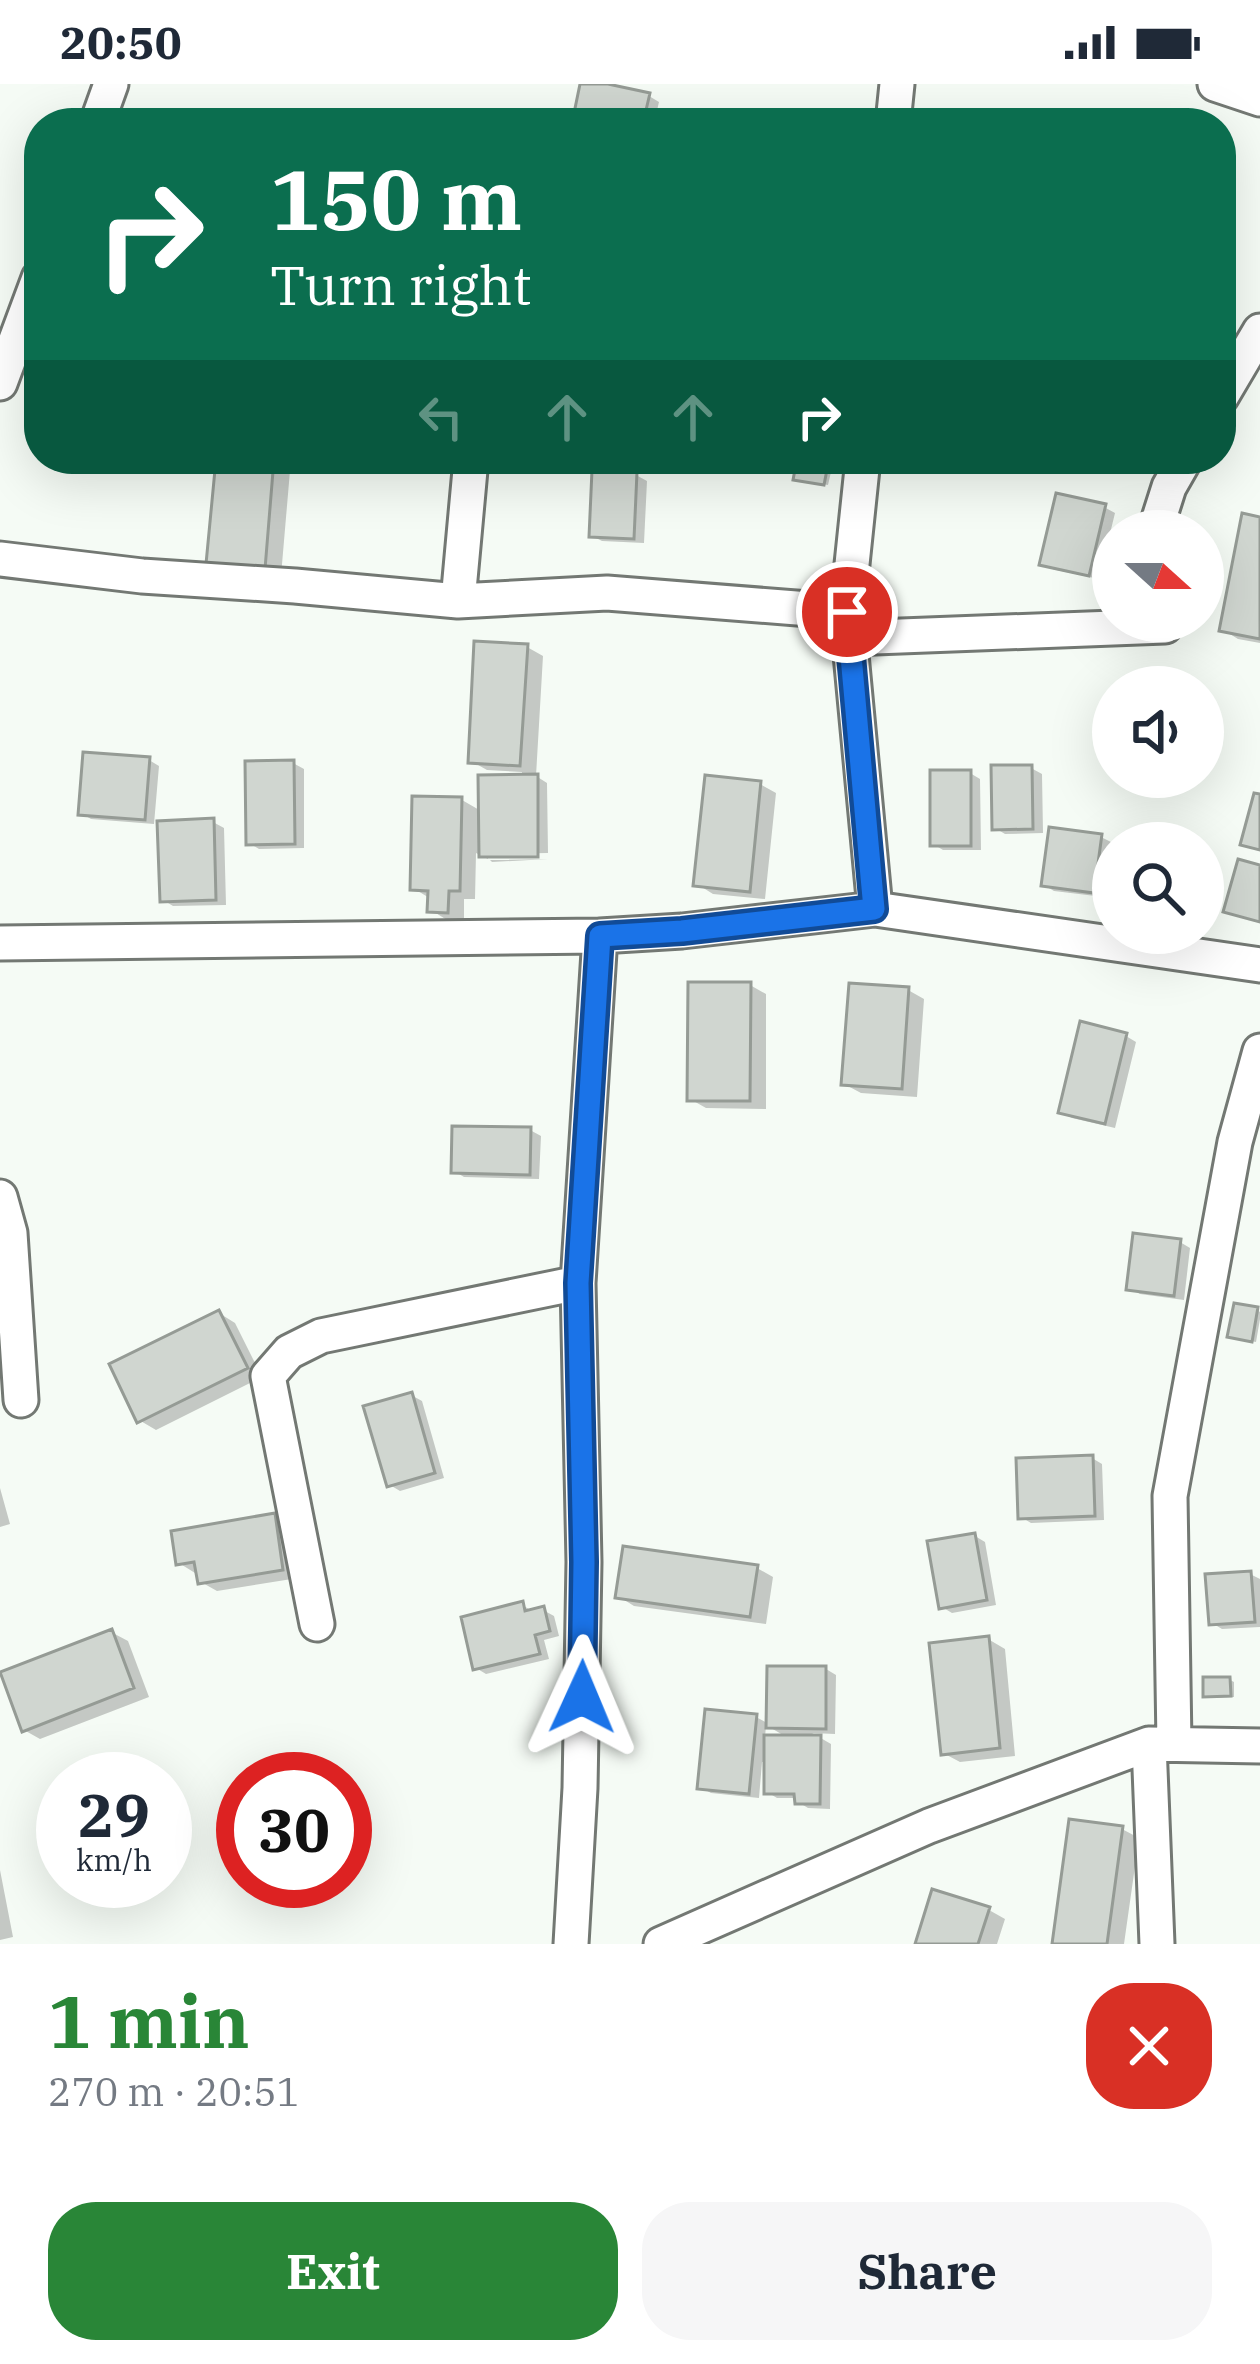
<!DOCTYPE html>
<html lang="en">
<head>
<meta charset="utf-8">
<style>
  :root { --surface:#fff; --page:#f6f6f7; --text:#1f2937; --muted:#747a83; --accent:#298637 }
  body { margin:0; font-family:"IBM Plex Serif",serif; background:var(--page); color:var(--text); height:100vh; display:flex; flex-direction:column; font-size:45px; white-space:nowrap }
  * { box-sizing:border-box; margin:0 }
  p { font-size:39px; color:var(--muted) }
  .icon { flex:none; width:66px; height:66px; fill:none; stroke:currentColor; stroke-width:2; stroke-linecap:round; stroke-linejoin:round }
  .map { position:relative; height:1860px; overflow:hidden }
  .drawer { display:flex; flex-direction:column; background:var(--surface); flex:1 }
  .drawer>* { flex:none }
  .top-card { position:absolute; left:24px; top:24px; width:1212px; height:366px; border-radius:48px; box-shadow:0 12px 48px #0002; background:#0b6e4f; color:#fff; overflow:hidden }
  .needle { width:78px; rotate:111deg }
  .controls { position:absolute; left:1092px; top:426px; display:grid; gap:24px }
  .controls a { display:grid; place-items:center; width:132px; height:132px; border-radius:50%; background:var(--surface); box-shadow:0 12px 48px #0002; font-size:60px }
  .speed { position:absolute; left:36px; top:1668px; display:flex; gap:24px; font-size:60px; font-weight:700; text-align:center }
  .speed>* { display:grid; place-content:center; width:156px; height:156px; border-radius:50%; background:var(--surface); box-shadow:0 12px 48px #0002; line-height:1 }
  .speed small { font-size:30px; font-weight:400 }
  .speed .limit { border:18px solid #d22; background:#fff; color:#111 }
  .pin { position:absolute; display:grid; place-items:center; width:102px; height:102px; color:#fff; margin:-51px; border:6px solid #fff; border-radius:50%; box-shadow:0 3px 12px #0007 }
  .me { position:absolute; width:132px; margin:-66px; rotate:1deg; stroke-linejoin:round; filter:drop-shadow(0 0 9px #0008) }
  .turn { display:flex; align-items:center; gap:42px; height:252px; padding:0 48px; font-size:54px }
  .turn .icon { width:156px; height:156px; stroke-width:2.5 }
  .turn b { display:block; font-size:84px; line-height:102px }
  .lanes { display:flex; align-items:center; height:114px; padding:0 48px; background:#0003; justify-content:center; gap:60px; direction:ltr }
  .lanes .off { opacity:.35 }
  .round { display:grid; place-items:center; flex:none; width:126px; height:126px; border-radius:48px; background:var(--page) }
  .summary { display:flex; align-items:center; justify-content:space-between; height:204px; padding:0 48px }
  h1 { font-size:72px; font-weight:800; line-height:90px; color:var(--accent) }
  .button { display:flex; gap:24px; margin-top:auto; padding:24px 48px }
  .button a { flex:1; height:138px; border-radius:48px; background:var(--accent); color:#fff; font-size:48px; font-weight:800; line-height:138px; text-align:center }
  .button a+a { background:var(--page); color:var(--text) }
  .status { display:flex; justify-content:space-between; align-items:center; height:84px; padding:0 60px; background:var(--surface); direction:ltr }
  .status svg { height:33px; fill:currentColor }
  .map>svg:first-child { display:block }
  .shadow { fill:#0003; fill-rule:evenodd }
  .building { fill:#d0d6d0; stroke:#959b95; stroke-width:3 }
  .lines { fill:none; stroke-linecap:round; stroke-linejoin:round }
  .minor-casing { stroke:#737873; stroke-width:39 }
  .minor { stroke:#fff; stroke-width:33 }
  .route-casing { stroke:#114b97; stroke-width:30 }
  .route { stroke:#1a73e8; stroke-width:21 }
</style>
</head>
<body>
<div class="status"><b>20:50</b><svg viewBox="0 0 49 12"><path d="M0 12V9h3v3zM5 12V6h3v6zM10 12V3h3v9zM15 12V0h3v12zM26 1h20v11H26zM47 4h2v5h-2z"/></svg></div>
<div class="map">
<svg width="1260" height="1860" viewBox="0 0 1260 1860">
  <rect width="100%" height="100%" fill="#f5fbf5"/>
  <path class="shadow" d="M583 0 649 12 659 18 654 39H575Z
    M219 375H291L281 492 226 487Z
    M800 375H834L828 401 800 396Z
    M636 391 647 397 644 459 602 457 592 452Z
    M1104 423 1115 429 1099 495 1052 485 1042 479Z
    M1260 436V559L1238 555 1222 545Z
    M527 563 543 572 536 692 547 699 548 769 488 770V775L476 769 475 815H464V837L447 836 431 826V815L413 804 462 716 481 727 522 693V688L487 686 471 677Z
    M149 676 159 682 154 740 91 735 81 729Z
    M293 679 304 685V764L259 765 249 759Z
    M1031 684 1042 690 1043 749 1005 750 995 744Z
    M970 689 980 695 981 766H943L933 760Z
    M760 700 776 709 765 815 713 810 697 800Z
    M213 738 224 744 226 821 173 822 163 816Z
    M1101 753 1111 758 1104 813 1054 807 1044 801Z
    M548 775 492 778 490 776Z
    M750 901 766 910V1025L706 1024 690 1015Z
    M908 906 924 915 917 1013 861 1009 844 1000Z
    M1126 952 1136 958 1115 1044 1072 1034 1061 1028Z
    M530 1046 541 1052 539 1095 464 1093 454 1087Z
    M1180 1158 1190 1164 1184 1216 1140 1210 1129 1204Z
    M1257 1226 1260 1228V1235L1256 1258 1235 1254Z
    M219 1229 235 1239 262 1293 156 1346 139 1336Z
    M411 1311 422 1317 444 1394 400 1407 390 1401Z
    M1092 1374 1102 1380 1104 1436 1031 1439 1021 1433Z
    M0 1404 10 1440 0 1443Z
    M274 1432 290 1442 298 1494 217 1507 201 1498 199 1488 195 1489 179 1479Z
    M975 1452 985 1458 996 1521 952 1529 942 1523Z
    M757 1484 773 1493 766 1540 634 1522 618 1512Z
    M1250 1490 1260 1495V1543L1222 1545 1212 1539Z
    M522 1521 534 1528 543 1526 554 1532 559 1552 544 1556 549 1575 486 1590 476 1584Z
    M111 1548 128 1557 149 1613 40 1655 24 1646Z
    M988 1555 1005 1565 1015 1672 960 1678 943 1669Z
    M826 1585 836 1591 835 1650 812 1649 831 1660 830 1725 808 1724 798 1718V1714H777L767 1708V1678H762L759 1714 711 1709 700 1703 756 1633 769 1640ZM766 1641 788 1654H765Z
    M1230 1596 1234 1598V1613L1210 1614 1206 1611Z
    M1122 1745 1139 1754 1124 1860H1055Z
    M0 1786 13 1853 0 1856Z
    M989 1826 1005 1835 997 1860H918Z"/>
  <path class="building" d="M580 0H608L650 9 643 39H572Z
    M216 375H274L265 485 206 480Z
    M797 375H829L824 401 793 396Z
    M592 386 637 388 634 455 589 453Z
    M1056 409 1106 420 1089 492 1039 481Z
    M1242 429 1260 433V555L1219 547Z
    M474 557 528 560 520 682 468 679Z
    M83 668 150 673 145 736 78 731Z
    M294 676 295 760 246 761 245 677Z
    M991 681H1032L1033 745 992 746Z
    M930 686H971V762H930Z
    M538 690V773H479L478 691Z
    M705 691 761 697 750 808 693 802Z
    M1254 709 1260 710V766L1240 761Z
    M412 712 462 713 460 807H449L448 829 427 828 428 807 410 806Z
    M214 734 216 816 160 818 157 737Z
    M1049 743 1102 750 1094 809 1041 802Z
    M1238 775 1260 781V838L1223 828Z
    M688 898H751L750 1017H687Z
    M849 899 909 903 902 1005 841 1001Z
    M1080 937 1127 949 1105 1040 1058 1029Z
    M452 1042 531 1043 530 1091 451 1089Z
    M1133 1149 1181 1155 1174 1212 1126 1206Z
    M1234 1219 1258 1223 1252 1258 1227 1253Z
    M219 1226 248 1284 137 1339 109 1280Z
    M412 1308 435 1389 387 1403 363 1322Z
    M1093 1371 1095 1432 1018 1435 1016 1374Z
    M275 1429 283 1486 198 1500 194 1478 176 1481 171 1447Z
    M975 1449 987 1516 939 1525 927 1457Z
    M623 1462 758 1481 750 1533 615 1514Z
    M1251 1487 1255 1538 1209 1541 1205 1490Z
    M523 1517 525 1527 544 1522 550 1547 535 1551 540 1570 473 1586 461 1533Z
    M112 1545 134 1604 22 1648 0 1588Z
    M989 1552 1000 1664 941 1671 929 1559Z
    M767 1582H826V1645L766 1644Z
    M1203 1593H1230L1231 1612 1203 1613Z
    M705 1625 757 1630 749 1710 697 1705Z
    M764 1651H821L820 1720H795L794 1710H764Z
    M1069 1735 1123 1742 1107 1860H1052Z
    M932 1805 990 1823 978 1860H915Z"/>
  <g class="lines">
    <defs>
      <path id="minor" d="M1215 0 1260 15
        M97 39 111 0
        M893 39 897 0
        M0 299 39 194
        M1221 313 1260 247
        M863 375 847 528 875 825
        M1155 447 1169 403 1185 375
        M0 475 142 492 295 502 458 517 607 509 847 528
        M458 517 471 375
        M849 554 1165 542 1164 537
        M0 859 600 852
        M0 1113 10 1149 21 1316
        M317 1540 268 1292 289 1268 321 1252 578 1199
        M1174 1659 1170 1412 1235 1058 1260 967
        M1149 1660 1157 1860
        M571 1860 580 1704 584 1478 578 1199 600 852 682 847 875 825 1260 881
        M661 1860 929 1742 1149 1660 1260 1662"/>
    </defs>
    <use href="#minor" class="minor-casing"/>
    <use href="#minor" class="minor"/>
  </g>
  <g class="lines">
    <defs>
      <path id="route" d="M582 1613 584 1478 578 1199 600 852 682 847 874 825 847 528"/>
    </defs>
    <use href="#route" class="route-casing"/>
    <use href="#route" class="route"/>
  </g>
</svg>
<div class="controls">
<a><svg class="needle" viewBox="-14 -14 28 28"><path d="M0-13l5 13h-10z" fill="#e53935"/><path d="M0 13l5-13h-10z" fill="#747a83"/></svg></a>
<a><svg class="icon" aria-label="sound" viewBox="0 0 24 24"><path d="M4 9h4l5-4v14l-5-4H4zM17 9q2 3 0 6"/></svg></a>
<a><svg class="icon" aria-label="search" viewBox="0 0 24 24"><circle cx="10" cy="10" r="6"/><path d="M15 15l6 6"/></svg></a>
</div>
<div class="speed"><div>29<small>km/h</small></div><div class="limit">30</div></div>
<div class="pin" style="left:847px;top:528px;background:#d93025"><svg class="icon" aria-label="arrive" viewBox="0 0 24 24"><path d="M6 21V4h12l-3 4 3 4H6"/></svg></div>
<svg class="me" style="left:582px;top:1613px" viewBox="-20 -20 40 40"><path d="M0-17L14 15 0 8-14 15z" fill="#1a73e8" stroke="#fff" stroke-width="4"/></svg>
<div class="top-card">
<div class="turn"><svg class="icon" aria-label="right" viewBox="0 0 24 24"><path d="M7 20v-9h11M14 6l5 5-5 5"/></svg><div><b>150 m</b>Turn right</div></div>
<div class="lanes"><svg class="icon off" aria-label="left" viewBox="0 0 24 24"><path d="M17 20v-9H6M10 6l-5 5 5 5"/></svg><svg class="icon off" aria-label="ahead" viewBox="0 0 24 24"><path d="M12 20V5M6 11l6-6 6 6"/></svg><svg class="icon off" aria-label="ahead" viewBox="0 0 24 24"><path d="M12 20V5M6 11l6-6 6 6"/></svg><svg class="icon" aria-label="right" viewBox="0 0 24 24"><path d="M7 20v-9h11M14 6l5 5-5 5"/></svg></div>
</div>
</div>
<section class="drawer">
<div class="summary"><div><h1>1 min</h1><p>270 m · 20:51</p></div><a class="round" style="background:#d93025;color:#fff"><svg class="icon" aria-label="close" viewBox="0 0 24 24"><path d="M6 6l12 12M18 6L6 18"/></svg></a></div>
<div class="button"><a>Exit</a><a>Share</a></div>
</section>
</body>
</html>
